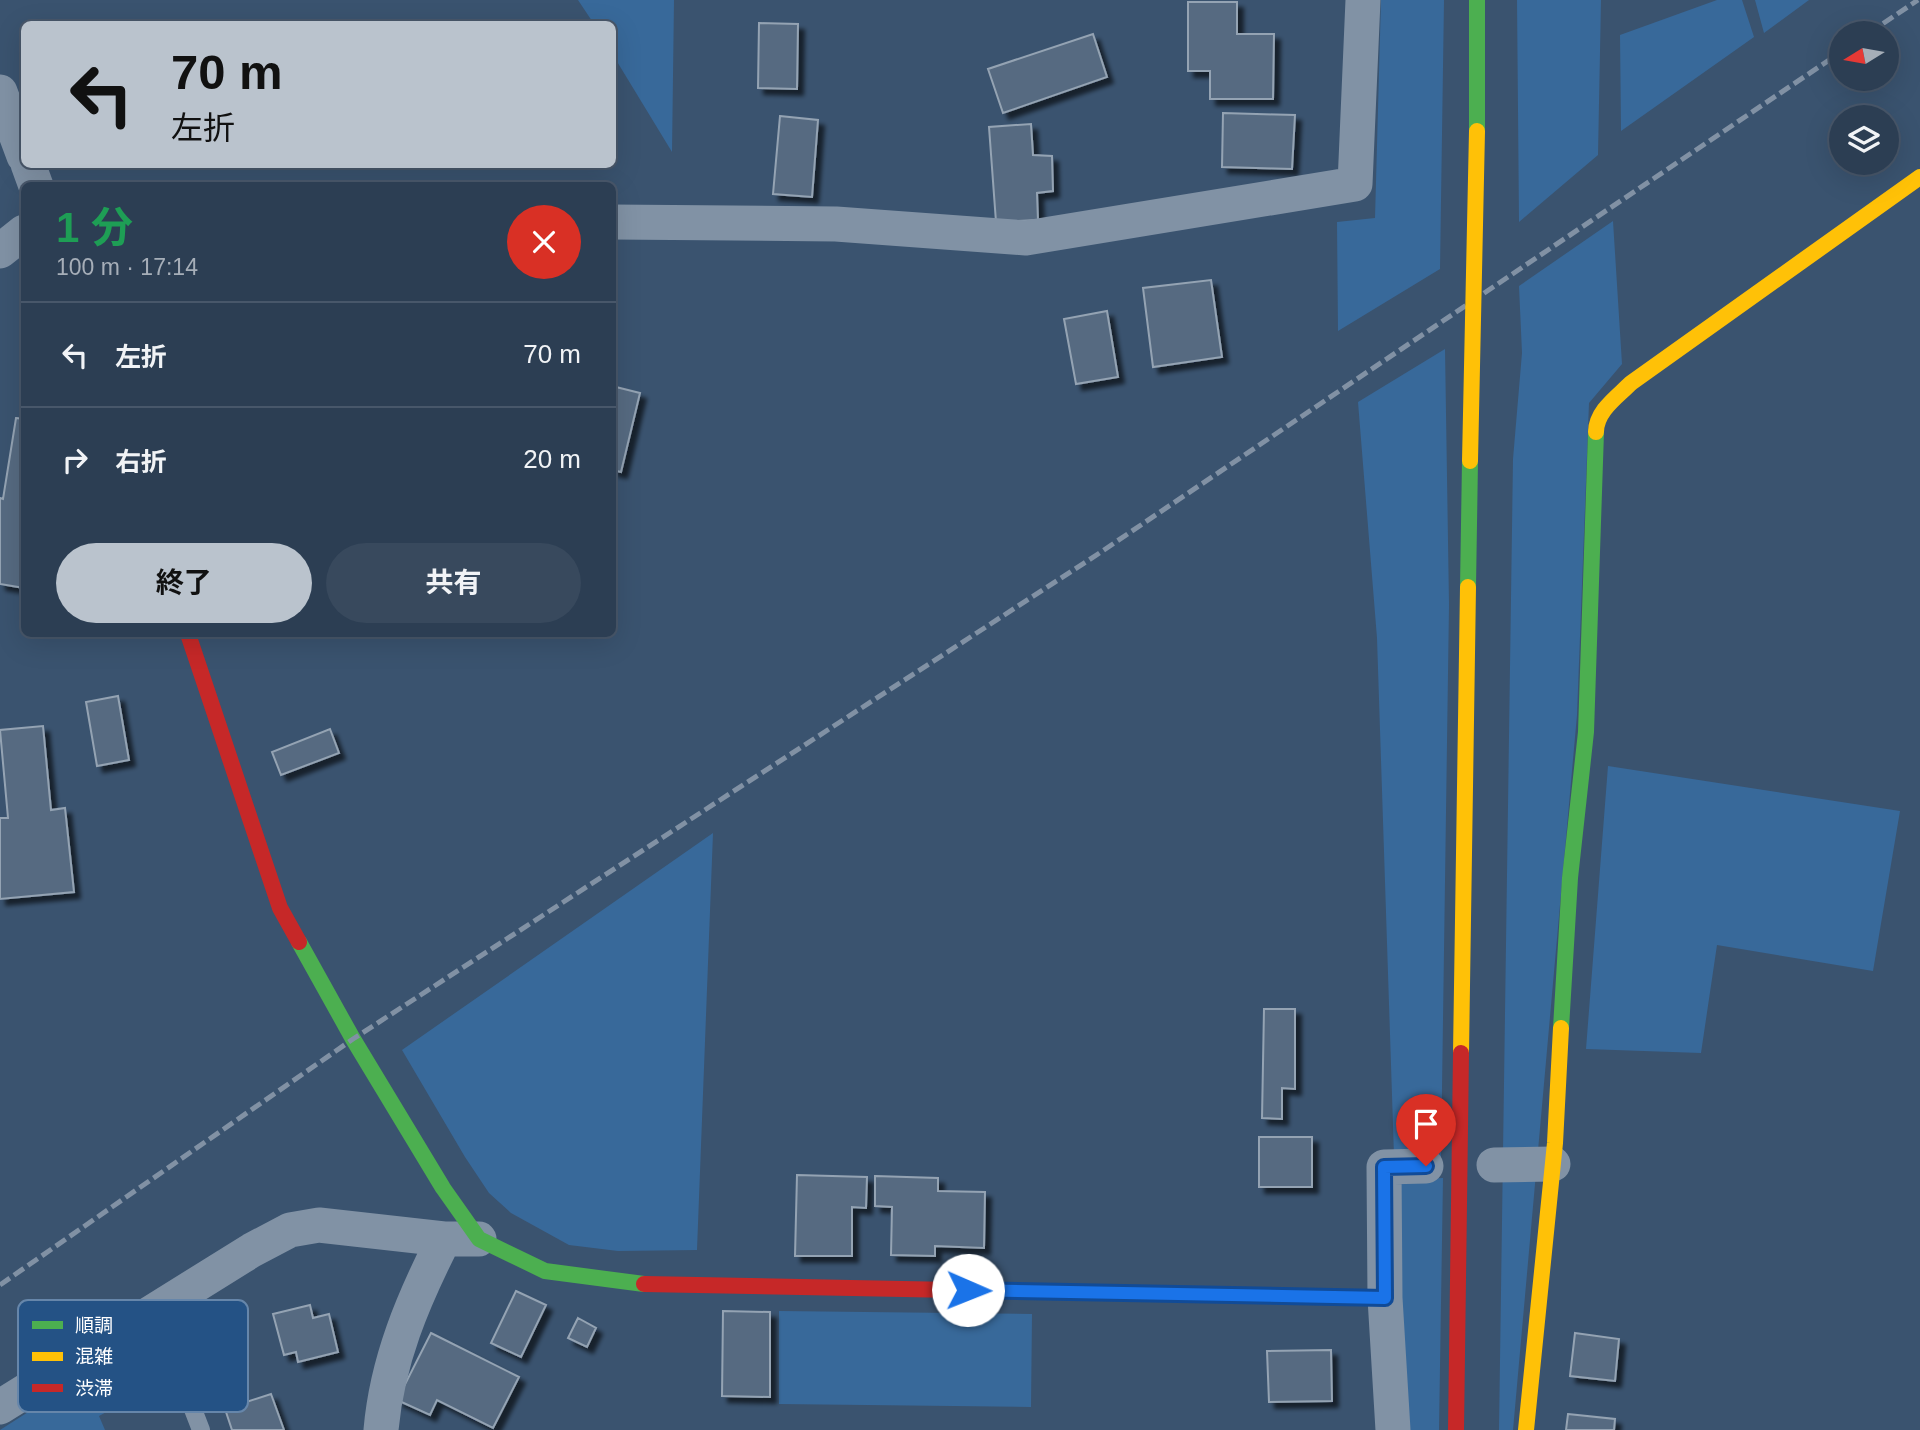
<!DOCTYPE html>
<html lang="ja">
<head>
<meta charset="utf-8">
<style>
  :root { --surface:#2c3e53; --page:#38495d; --text:#f1f3f6; --muted:#a6aeb8; --line:#48576a; --accent:#bac3cd }
  body { margin:0; font-family:Arial,"Noto Sans JP",sans-serif; background:var(--page); color:var(--text); height:100vh; display:flex; flex-direction:column; font-size:26px; white-space:nowrap }
  * { box-sizing:border-box; margin:0 }
  p { font-size:23px; color:var(--muted) }
  .icon { flex:none; width:38px; height:38px; fill:none; stroke:currentColor; stroke-width:2; stroke-linecap:round; stroke-linejoin:round }
  .map { position:relative; flex:1; overflow:hidden }
  .sheet { position:absolute; left:21px; top:182px; width:595px; height:455px; display:flex; flex-direction:column; background:var(--surface); border-radius:10px; box-shadow:0 7px 28px #0002,0 0 0 2px var(--line) }
  .sheet>* { flex:none }
  .guide { position:absolute; left:21px; top:21px; width:595px; height:147px; border-radius:10px; box-shadow:0 7px 28px #0002,0 0 0 2px var(--line); background:#bac3cd; color:#111; overflow:hidden }
  .needle { width:46px; rotate:259deg }
  .buttons { position:absolute; left:1829px; top:21px; display:grid; gap:14px }
  .buttons a { display:grid; place-items:center; width:70px; height:70px; border-radius:50%; background:var(--surface); box-shadow:0 7px 28px #0002,0 0 0 2px var(--line); font-size:35px }
  .pin { position:absolute; display:grid; place-items:center; width:60px; height:60px; color:#fff; margin:-72px -30px; border-radius:50% 50% 50% 0; rotate:-45deg; box-shadow:0 0 7px #0007 }
  .pin .icon { rotate:45deg }
  .me { position:absolute; width:77px; margin:-38px; rotate:91deg; stroke-linejoin:round; filter:drop-shadow(0 0 5px #0008) }
  .turn { display:flex; align-items:center; gap:24px; height:147px; padding:0 35px; font-size:32px }
  .turn .icon { width:91px; height:91px; stroke-width:2.5 }
  .turn b { display:block; font-size:49px; line-height:60px }
  .round { display:grid; place-items:center; flex:none; width:74px; height:74px; border-radius:37px; background:var(--page) }
  .summary { display:flex; align-items:center; justify-content:space-between; height:119px; padding:0 35px }
  h1 { font-size:42px; font-weight:700; line-height:52px; color:#1e9e55 }
  .primary-button { display:flex; gap:14px; margin-top:auto; padding:14px 35px }
  .primary-button a { flex:1; height:80px; border-radius:42px; background:var(--accent); color:#111; font-size:28px; font-weight:700; line-height:80px; text-align:center }
  .primary-button a+a { background:var(--page); color:var(--text) }
  ul { padding:0; list-style:none }
  li { display:flex; align-items:center; gap:21px; height:105px; padding:0 35px; border-top:2px solid var(--line) }
  li div { flex:1 }
  li b { display:block; font-size:26px }
  li em { font-style:normal }
  .map>svg:first-child { display:block }
  .green { fill:#38699a }
  .building { fill:#576b81; stroke:#94a3b3; stroke-width:2; filter:url(#shadow) }
  .lines { fill:none; stroke-linecap:round; stroke-linejoin:round }
  .lane { stroke:#8192a5; stroke-width:18 }
  .street { stroke:#8192a5; stroke-width:35 }
  .fast { stroke:#4caf50; stroke-width:16 }
  .slow { stroke:#ffc107; stroke-width:16 }
  .jam { stroke:#c62828; stroke-width:16 }
  .rail { stroke:#8191a4; stroke-width:5; stroke-dasharray:12 5; stroke-linecap:butt }
  .slow-bridge { stroke:#ffc107; stroke-width:16 }
  .route-casing { stroke:#114b97; stroke-width:18 }
  .route { stroke:#1a73e8; stroke-width:12 }
  .key { fill:#245285; stroke:#6686aa; stroke-width:2 }
  .key-label { font-size:19px; fill:#fff }
</style>
</head>
<body>
<div class="map">
<svg width="1920" height="1430" viewBox="0 0 1920 1430">
  <defs>
    <filter id="shadow"><feDropShadow dx="6" dy="6" stdDeviation="2" flood-color="#0009"/></filter>
  </defs>
  <rect width="100%" height="100%" fill="#3a536f"/>
  <path class="green" d="M578 0H674L672 152 613 55 612 24H594Z
    M1381 0H1444L1440 269 1338 331 1337 222 1375 218Z
    M1517 0H1601L1598 155 1519 222Z
    M1717 0H1742L1754 37 1621 131 1620 35Z
    M1755 0H1809L1764 33Z
    M1613 221 1622 364 1589 403 1577 715 1513 1430H1499L1513 459 1522 353 1519 286Z
    M1445 349 1449 605 1441 1158 1394 1156 1377 638 1358 402Z
    M1608 766 1900 811 1873 971 1717 945 1701 1053 1586 1049Z
    M713 833 697 1250 618 1251 569 1245 511 1213 489 1193 465 1157 402 1050Z
    M1443 1178 1439 1430H1407L1395 1180Z
    M779 1311 1032 1314 1031 1407 779 1404Z
    M144 1338 163 1381 99 1416 105 1430H0Z"/>
  <path class="building" d="M1188 2H1237V34H1274L1273 99H1210V71H1188Z
    M759 23 798 24 797 89 758 88Z
    M1093 34 1107 77 1003 113 988 69Z
    M1223 113 1295 115 1292 169 1222 167Z
    M780 116 818 120 812 197 773 194Z
    M1031 124 1033 155 1052 156 1053 191 1037 193 1038 220 996 222 989 127Z
    M1211 280 1222 357 1153 367 1143 288Z
    M1107 311 1118 377 1076 384 1064 319Z
    M612 386 640 393 621 472 612 470Z
    M16 418 24 419V588L0 584V498L3 499Z
    M118 696 129 760 97 766 86 702Z
    M43 726 51 810 65 808 74 892 0 899V818H8L0 730Z
    M330 729 339 753 281 775 272 752Z
    M1264 1009H1295V1089L1282 1088V1119L1262 1118Z
    M1259 1137H1312V1187H1259Z
    M797 1175 867 1177 866 1208 852 1207V1256H795Z
    M875 1176 938 1178V1191L985 1192 984 1248 935 1246V1256L891 1255 892 1207 875 1206Z
    M516 1291 546 1305 521 1357 491 1343Z
    M310 1305 313 1318 329 1314 338 1352 298 1362 296 1352 284 1355 273 1314Z
    M723 1311 770 1312V1397L722 1396Z
    M578 1318 596 1328 587 1347 568 1338Z
    M431 1333 519 1377 493 1428 437 1400 430 1415 397 1400Z
    M1575 1333 1619 1339 1615 1381 1570 1376Z
    M1331 1350 1332 1401 1269 1402 1267 1351Z
    M271 1394 284 1430H232L225 1409Z
    M1568 1414 1615 1419 1614 1430H1566Z"/>
  <g class="lines">
    <path class="lane" d="M155 1311 201 1430"/>
    <path class="street" d="M0 92 24 156
      M28 164 36 186
      M612 222 836 224 1026 238 1355 184 1363 0
      M0 251 24 232
      M1494 1165 1553 1164
      M0 1407 252 1250 290 1230 319 1225 444 1239H479
      M381 1430C387 1361 413 1300 444 1239
      M1393 1430 1385 1298 1384 1167 1426 1166"/>
    <path class="fast" d="M1477 0V131
      M1468 587 1470 461
      M299 942 353 1039 443 1188 479 1239 545 1271 644 1284
      M1561 1028 1570 878 1586 732 1596 432
      M1062 1292 1385 1298"/>
    <path class="slow" d="M1596 432C1596 411 1617 397 1631 383L1920 177
      M1461 1053 1468 587
      M1526 1430 1555 1143 1561 1028"/>
    <path class="jam" d="M188 634 280 908 299 942
      M644 1284 1062 1292
      M1456 1430 1461 1053"/>
    <path class="rail" d="M1869 33 1918 0
      M0 1285 353 1039 1098 554 1841 52"/>
    <path class="slow-bridge" d="M1470 461 1477 131"/>
  </g>
  <g class="lines">
    <defs>
      <path id="route" d="M968 1290 1385 1298 1384 1167 1426 1166"/>
    </defs>
    <use href="#route" class="route-casing"/>
    <use href="#route" class="route"/>
  </g>
  <rect x="18" y="1300" width="230" height="112" rx="10" class="key"/>
  <rect x="32" y="1321" width="31" height="8" fill="#4caf50"/>
  <rect x="32" y="1352" width="31" height="9" fill="#ffc107"/>
  <rect x="32" y="1384" width="31" height="8" fill="#c62828"/>
  <g class="key-label">
    <text x="75" y="1332">順調</text>
    <text x="75" y="1363">混雑</text>
    <text x="75" y="1395">渋滞</text>
  </g>
</svg>
<div class="buttons">
<a><svg class="needle" viewBox="-14 -14 28 28"><path d="M0-13l5 13h-10z" fill="#e53935"/><path d="M0 13l5-13h-10z" fill="#a6aeb8"/></svg></a>
<a><svg class="icon" aria-label="layers" viewBox="0 0 24 24"><path d="M12 4l9 5-9 5-9-5zM3 14l9 5 9-5"/></svg></a>
</div>
<div class="pin" style="left:1426px;top:1166px;background:#d93025"><svg class="icon" aria-label="arrive" viewBox="0 0 24 24"><path d="M6 21V4h12l-3 4 3 4H6"/></svg></div>
<svg class="me" style="left:968px;top:1290px" viewBox="-20 -20 40 40"><circle r="19" fill="#fff"/><path d="M0-13L10 11 0 6-10 11z" fill="#1a73e8"/></svg>
<div class="guide">
<div class="turn"><svg class="icon" aria-label="left" viewBox="0 0 24 24"><path d="M17 20v-9H6M10 6l-5 5 5 5"/></svg><div><b>70 m</b>左折</div></div>
</div>
<section class="sheet">
<div class="summary"><div><h1>1 分</h1><p>100 m · 17:14</p></div><a class="round" style="background:#d93025;color:#fff"><svg class="icon" aria-label="close" viewBox="0 0 24 24"><path d="M6 6l12 12M18 6L6 18"/></svg></a></div>
<ul>
<li><svg class="icon" aria-label="left" viewBox="0 0 24 24"><path d="M17 20v-9H6M10 6l-5 5 5 5"/></svg><div><b>左折</b></div><em>70 m</em></li>
<li><svg class="icon" aria-label="right" viewBox="0 0 24 24"><path d="M7 20v-9h11M14 6l5 5-5 5"/></svg><div><b>右折</b></div><em>20 m</em></li>
</ul>
<div class="primary-button"><a>終了</a><a>共有</a></div>
</section>
</div>
</body>
</html>
